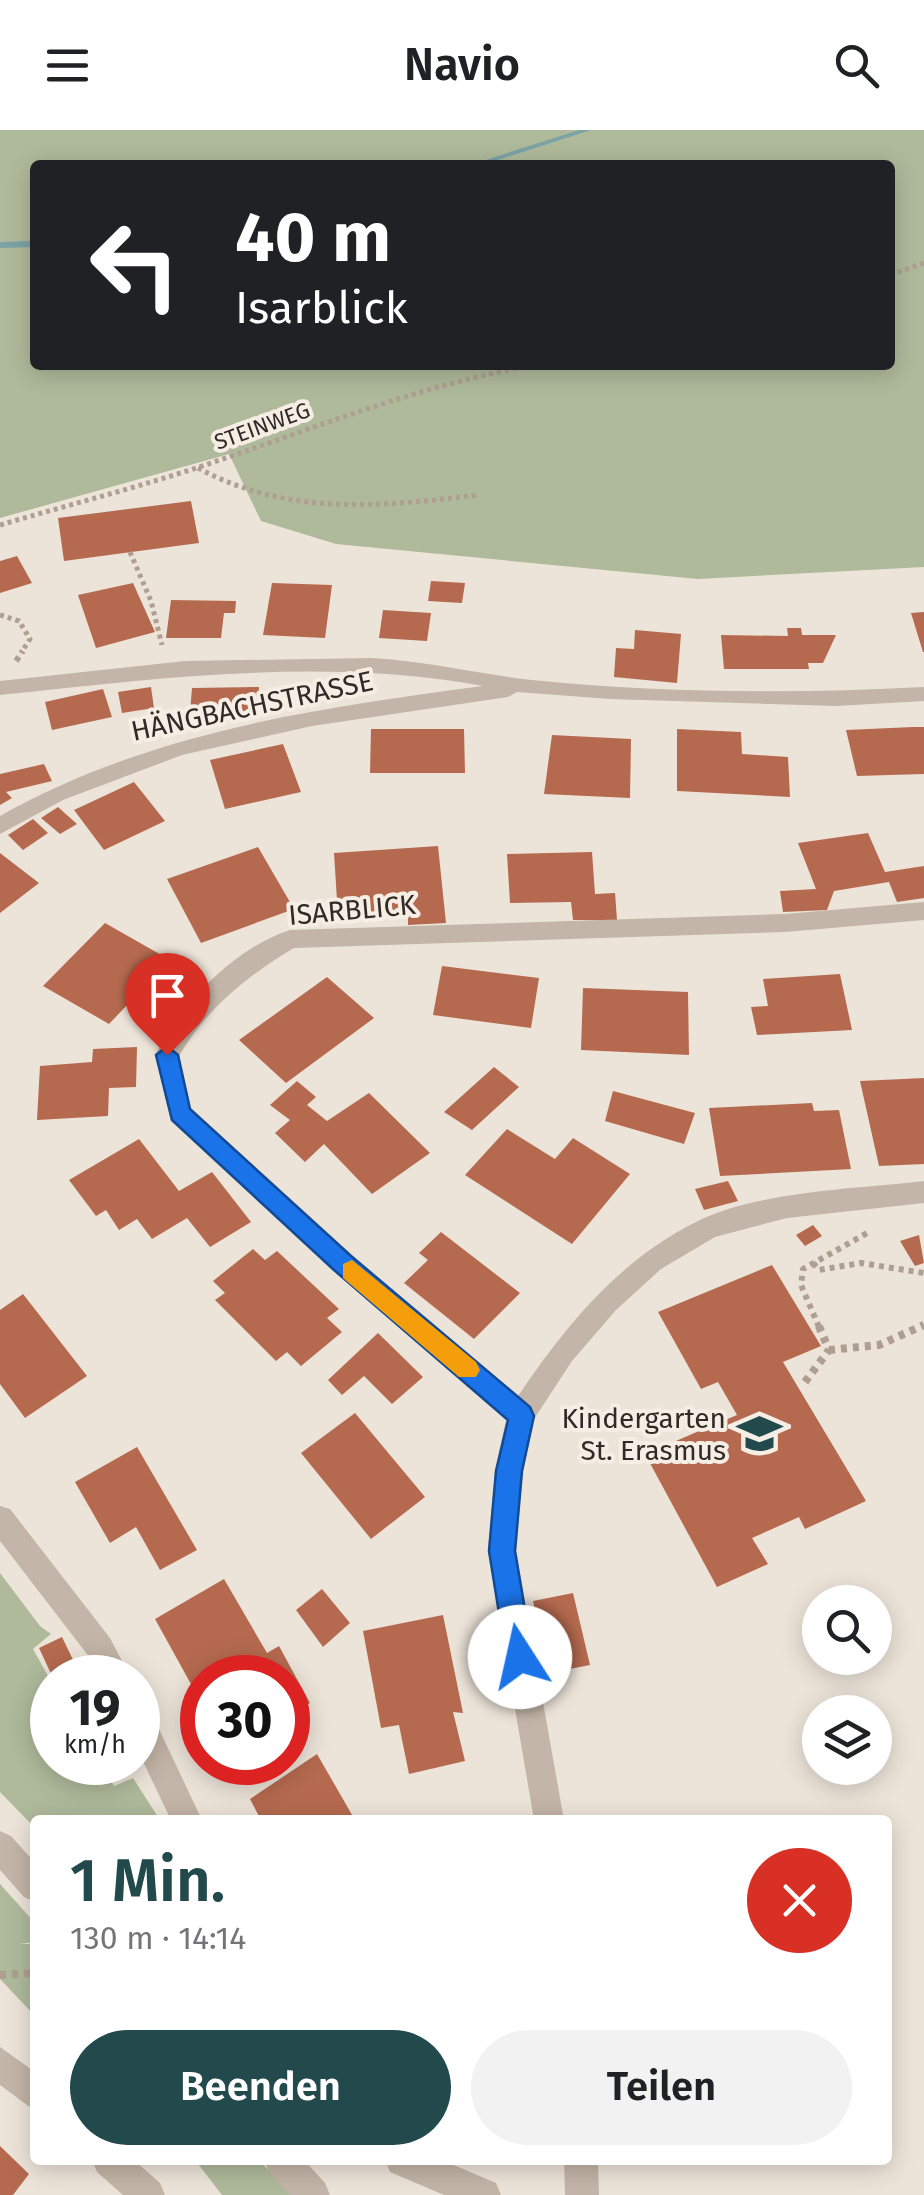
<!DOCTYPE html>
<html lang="de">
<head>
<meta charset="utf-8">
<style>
  :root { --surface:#fff; --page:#f2f2f2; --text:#202124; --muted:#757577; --accent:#22494c }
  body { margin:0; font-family:"Fira Sans",sans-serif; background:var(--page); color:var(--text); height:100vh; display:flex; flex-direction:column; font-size:38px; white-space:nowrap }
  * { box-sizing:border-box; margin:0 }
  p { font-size:32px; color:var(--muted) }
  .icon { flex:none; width:55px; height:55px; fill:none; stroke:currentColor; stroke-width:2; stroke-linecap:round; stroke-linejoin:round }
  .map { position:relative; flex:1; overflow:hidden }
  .sheet { position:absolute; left:30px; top:1685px; width:862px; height:350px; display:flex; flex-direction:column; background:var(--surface); border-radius:10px; box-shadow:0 5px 25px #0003 }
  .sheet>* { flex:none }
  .guide { position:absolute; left:30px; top:30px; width:865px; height:210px; border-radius:10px; box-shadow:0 5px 25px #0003; background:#202124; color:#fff; overflow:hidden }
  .fabs { position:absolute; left:802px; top:1455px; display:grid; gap:20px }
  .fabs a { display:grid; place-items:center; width:90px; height:90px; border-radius:50%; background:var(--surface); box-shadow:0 5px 25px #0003; font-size:50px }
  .speed { position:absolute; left:30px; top:1525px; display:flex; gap:20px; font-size:50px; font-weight:700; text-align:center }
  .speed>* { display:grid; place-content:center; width:130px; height:130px; border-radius:50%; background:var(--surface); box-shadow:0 5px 25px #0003; line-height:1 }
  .speed small { font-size:25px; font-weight:400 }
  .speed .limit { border:15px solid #d22; background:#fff; color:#111 }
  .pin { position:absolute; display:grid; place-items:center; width:85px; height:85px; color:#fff; margin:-102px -42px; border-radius:50% 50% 50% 0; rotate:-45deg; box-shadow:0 0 10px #0007 }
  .pin .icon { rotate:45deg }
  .me { position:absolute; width:110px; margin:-55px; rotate:350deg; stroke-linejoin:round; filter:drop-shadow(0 0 8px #0008) }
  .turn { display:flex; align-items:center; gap:35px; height:210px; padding:0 40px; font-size:45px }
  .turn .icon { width:130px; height:130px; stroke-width:2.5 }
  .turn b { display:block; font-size:70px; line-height:85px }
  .round { display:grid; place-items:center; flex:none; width:105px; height:105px; border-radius:52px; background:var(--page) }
  .headline { display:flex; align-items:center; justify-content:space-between; height:170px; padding:0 40px }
  h1 { font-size:60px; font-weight:600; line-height:75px; color:var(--accent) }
  .primary-button { display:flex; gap:20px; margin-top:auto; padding:20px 40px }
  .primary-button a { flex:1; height:115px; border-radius:60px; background:var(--accent); color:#fff; font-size:40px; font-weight:600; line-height:115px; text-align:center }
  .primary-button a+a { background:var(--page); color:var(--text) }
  header { display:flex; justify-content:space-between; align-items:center; height:130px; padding:0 40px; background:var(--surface); font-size:45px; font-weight:600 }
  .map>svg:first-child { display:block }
  .green { fill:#afba9b; fill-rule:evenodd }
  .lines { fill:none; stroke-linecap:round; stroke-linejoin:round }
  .stream { fill:#7ca3a6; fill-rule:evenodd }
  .building { fill:#b56a4f }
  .path-far2 { stroke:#af9f92; stroke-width:5; stroke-dasharray:4 4; stroke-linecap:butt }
  .path-far1 { stroke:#af9f92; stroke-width:6; stroke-dasharray:5 5; stroke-linecap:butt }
  .path { stroke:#af9f92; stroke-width:8; stroke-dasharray:6 6; stroke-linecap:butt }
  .minor { fill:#c3b5a7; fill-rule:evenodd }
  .route { fill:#1a73e8; stroke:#114b97; stroke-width:2.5 }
  .slow { fill:#f59e0b }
  .labels { text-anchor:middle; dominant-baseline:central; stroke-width:8; stroke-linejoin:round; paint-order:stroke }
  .far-street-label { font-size:22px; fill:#312a26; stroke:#f6eee5 }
  .street-label { font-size:28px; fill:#312a26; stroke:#f6eee5 }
  .poi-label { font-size:28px; fill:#312a26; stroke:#f6eee5; text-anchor:end }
</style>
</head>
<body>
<header><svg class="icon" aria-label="menu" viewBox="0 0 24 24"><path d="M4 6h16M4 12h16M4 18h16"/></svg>Navio<svg class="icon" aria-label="search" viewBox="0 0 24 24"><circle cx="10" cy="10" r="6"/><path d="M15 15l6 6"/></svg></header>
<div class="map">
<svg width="924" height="2065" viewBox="0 0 924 2065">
  <rect width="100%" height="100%" fill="#ede4d9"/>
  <path class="green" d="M0 0H924V437L698 449 336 414 261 391 229 324 0 388ZM890 35V235H35V35Z
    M0 1443 40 1496 51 1504 33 1519 52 1553V1632L100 1633 114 1656 133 1648 160 1690H35V1698L0 1662Z
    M0 1754 35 1793V1812L19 1814H35V1886L0 1849Z
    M195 2030H259L291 2065H222Z"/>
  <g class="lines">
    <path class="stream" d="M579 0H591L482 35H470Z
      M35 111V117L0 118V112Z"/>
  </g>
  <path class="building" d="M191 371 199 413 64 431 58 388Z
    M17 426 32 453 0 463V431Z
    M431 451 465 453 462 473 428 471Z
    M133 453 155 502 96 518 78 465Z
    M272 453 332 455 325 508 263 505Z
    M171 470 236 471 235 483H224L221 508H166Z
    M383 480 431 483 427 511 379 508Z
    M924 482V522H923L911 483Z
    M787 498H801L802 505H836L823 533H808L809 539H724L721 505 788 506Z
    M635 500 681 504 677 553 614 547 616 518 634 519Z
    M151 557 154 578 122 583 118 562Z
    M259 557 258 581 190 582 192 558Z
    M103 559 112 587 52 600 45 572Z
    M913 597H924V644L857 646 846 600Z
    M371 599H464L465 643H370Z
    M677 599 741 602 742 624 788 627 790 667 677 661Z
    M552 605 631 609 630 668 544 664Z
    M283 614 301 662 225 679 210 630Z
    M44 634 52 651 6 662 12 668 0 675V644Z
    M134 652 165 691 104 720 74 680Z
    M58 677 77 694 60 704 41 688Z
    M33 689 48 703 23 720 8 705Z
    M868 703 885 742 924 736V768L897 772 889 752 834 761 827 780 783 782 780 761 816 759 798 713Z
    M438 716 446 793 408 795V782L338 786 334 723Z
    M258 717 294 779 201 813 167 749Z
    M592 722 595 764 615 763 617 790H573L571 772 510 773 507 724Z
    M0 723 39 753 0 783Z
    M105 793 170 830 109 894 43 856Z
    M442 836 539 848 531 898 433 885Z
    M840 844 852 900 757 905 751 877 768 876 763 849Z
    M327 847 374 888 286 953 239 910Z
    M583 858 688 862 689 925 581 920Z
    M137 917 136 957 109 958 108 986 37 990 40 936 92 932 93 919Z
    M494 937 519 957 472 1000 444 982Z
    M924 948V1034L879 1036 860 951Z
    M297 951 316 967 307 975 327 991 369 963 430 1023 372 1064 324 1014 305 1032 275 1003 290 990 270 975Z
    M613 961 695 983 684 1014 605 991Z
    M812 973 814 981 839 980 851 1039 720 1046 709 978Z
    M507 999 555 1029 573 1008 630 1044 572 1114 465 1045Z
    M139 1009 179 1061 212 1042 251 1092 210 1117 187 1088 152 1109 137 1089 119 1100 106 1080 96 1086 69 1050Z
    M728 1051 738 1071 704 1080 695 1059Z
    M813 1095 822 1106 805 1116 796 1105Z
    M441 1102 520 1163 474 1209 404 1153 428 1130 419 1123Z
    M919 1105 924 1133 915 1136 900 1111Z
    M253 1119 265 1130 277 1121 339 1179 327 1188 342 1202 301 1236 287 1222 276 1231 215 1170 225 1163 213 1151Z
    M772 1135 821 1216 783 1232 866 1371 805 1399 799 1387 752 1408 768 1434 717 1457 645 1324 737 1285 718 1252 701 1259 658 1182Z
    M23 1164 87 1246 25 1288 0 1254V1180Z
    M378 1203 423 1247 392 1274 364 1246 342 1265 328 1250Z
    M355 1283 425 1367 371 1409 301 1323Z
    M137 1317 197 1420 160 1440 136 1397 110 1413 75 1352Z
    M224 1449 267 1523 279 1516 310 1573 288 1587V1548H236L233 1543 202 1548V1562L197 1565 155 1489Z
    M322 1459 350 1493 323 1517 296 1480Z
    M573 1463 590 1535 549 1543 533 1471Z
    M443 1485 463 1583 453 1582 465 1631 409 1644 399 1595 381 1598 363 1501Z
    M62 1507 77 1538 53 1548 39 1518Z
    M317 1624 355 1690H261L250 1669Z
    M0 2016 29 2044 13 2065H0Z"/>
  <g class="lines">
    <path class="path-far2" d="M890 145 924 133
      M198 338C287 386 379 377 477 365
      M0 395C71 374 144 356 214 332 320 296 426 253 537 235
      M130 422 151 471 162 515
      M0 485 19 491 30 509 21 523"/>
    <path class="path-far1" d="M16 531 23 521
      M813 1133 819 1140 861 1133 924 1143
      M819 1197 801 1155 803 1139 869 1102"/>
    <path class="path" d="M829 1220 879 1215 924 1195
      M805 1252 829 1220 818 1194
      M0 1845 35 1843"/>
    <path class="minor" d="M372 528C426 531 478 544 532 550 661 563 795 564 924 557V571L836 576 610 569 517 562 508 567 312 596 182 625 63 670 0 704V686C149 602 316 578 483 556 324 527 160 548 0 565V551L185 531Z
      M924 772V790L785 802 294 818C247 846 207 878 179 926L191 979 352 1125 518 1266C566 1195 620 1129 698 1091 759 1061 856 1059 924 1051V1073L787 1088 715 1107 661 1139 616 1180 572 1231 534 1289 523 1341 516 1421 564 1690H534L488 1421 495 1341 506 1290 334 1141 171 991 155 925C181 874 234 818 290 800L785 784Z
      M0 1376 10 1379 110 1508 131 1548H100L90 1528 0 1411Z
      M138 1574 149 1578 202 1690H171L138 1621Z
      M0 1701 11 1706 35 1733V1772L24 1767 0 1740Z
      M0 1917 35 1942V1981L0 1955Z
      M92 2030H134L160 2053 165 2065H123L97 2042Z
      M264 2030H304L325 2053 330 2065H290L269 2042Z
      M385 2030H442L496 2053 501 2065H444L390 2042Z
      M564 2030H598L599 2065H565Z"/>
  </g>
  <path class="route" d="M167 916 178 925 190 979 351 1126 530 1277 534 1286 522 1341 515 1421 533 1527 529 1536 520 1540 510 1536 506 1527 489 1421 496 1341 508 1290 334 1140 172 990 156 925Z"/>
  <path class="slow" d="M352 1130 476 1232 480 1240 476 1247H459L343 1148V1134Z"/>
  <defs>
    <symbol id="school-bare" viewBox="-9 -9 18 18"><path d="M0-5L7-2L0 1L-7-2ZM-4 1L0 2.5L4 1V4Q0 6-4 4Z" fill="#22494c" stroke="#f6eee5" stroke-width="2.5" paint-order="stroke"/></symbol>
  </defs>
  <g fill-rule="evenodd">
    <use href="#school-bare" x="728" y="1272" width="63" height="63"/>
  </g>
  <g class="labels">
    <g class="far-street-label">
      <text transform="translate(262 296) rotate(-20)">STEINWEG</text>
    </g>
    <g class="street-label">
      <text transform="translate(252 576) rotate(-12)">HÄNGBACHSTRASSE</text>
      <text transform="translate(352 780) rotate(-5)">ISARBLICK</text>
    </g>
    <g class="poi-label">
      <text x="726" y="1288">Kindergarten<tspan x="726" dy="32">St. Erasmus</tspan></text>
    </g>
  </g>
</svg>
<div class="fabs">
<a><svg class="icon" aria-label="search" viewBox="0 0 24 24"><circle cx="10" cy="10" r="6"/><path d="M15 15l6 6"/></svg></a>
<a><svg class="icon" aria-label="layers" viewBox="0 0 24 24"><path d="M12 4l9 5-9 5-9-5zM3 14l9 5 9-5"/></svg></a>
</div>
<div class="speed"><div>19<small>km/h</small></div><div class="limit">30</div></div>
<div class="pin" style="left:167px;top:925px;background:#d93025"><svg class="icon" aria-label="arrive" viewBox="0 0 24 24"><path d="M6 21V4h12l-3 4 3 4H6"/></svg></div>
<svg class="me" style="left:520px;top:1527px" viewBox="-20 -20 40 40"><circle r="19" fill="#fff"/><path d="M0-13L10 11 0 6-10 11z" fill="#1a73e8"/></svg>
<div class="guide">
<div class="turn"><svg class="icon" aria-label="left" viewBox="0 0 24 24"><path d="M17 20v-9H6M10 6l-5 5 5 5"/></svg><div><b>40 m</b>Isarblick</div></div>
</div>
<section class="sheet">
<div class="headline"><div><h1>1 Min.</h1><p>130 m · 14:14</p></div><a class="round" style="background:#d93025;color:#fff"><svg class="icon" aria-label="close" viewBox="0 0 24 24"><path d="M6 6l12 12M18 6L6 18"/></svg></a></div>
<div class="primary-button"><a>Beenden</a><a>Teilen</a></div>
</section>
</div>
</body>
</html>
